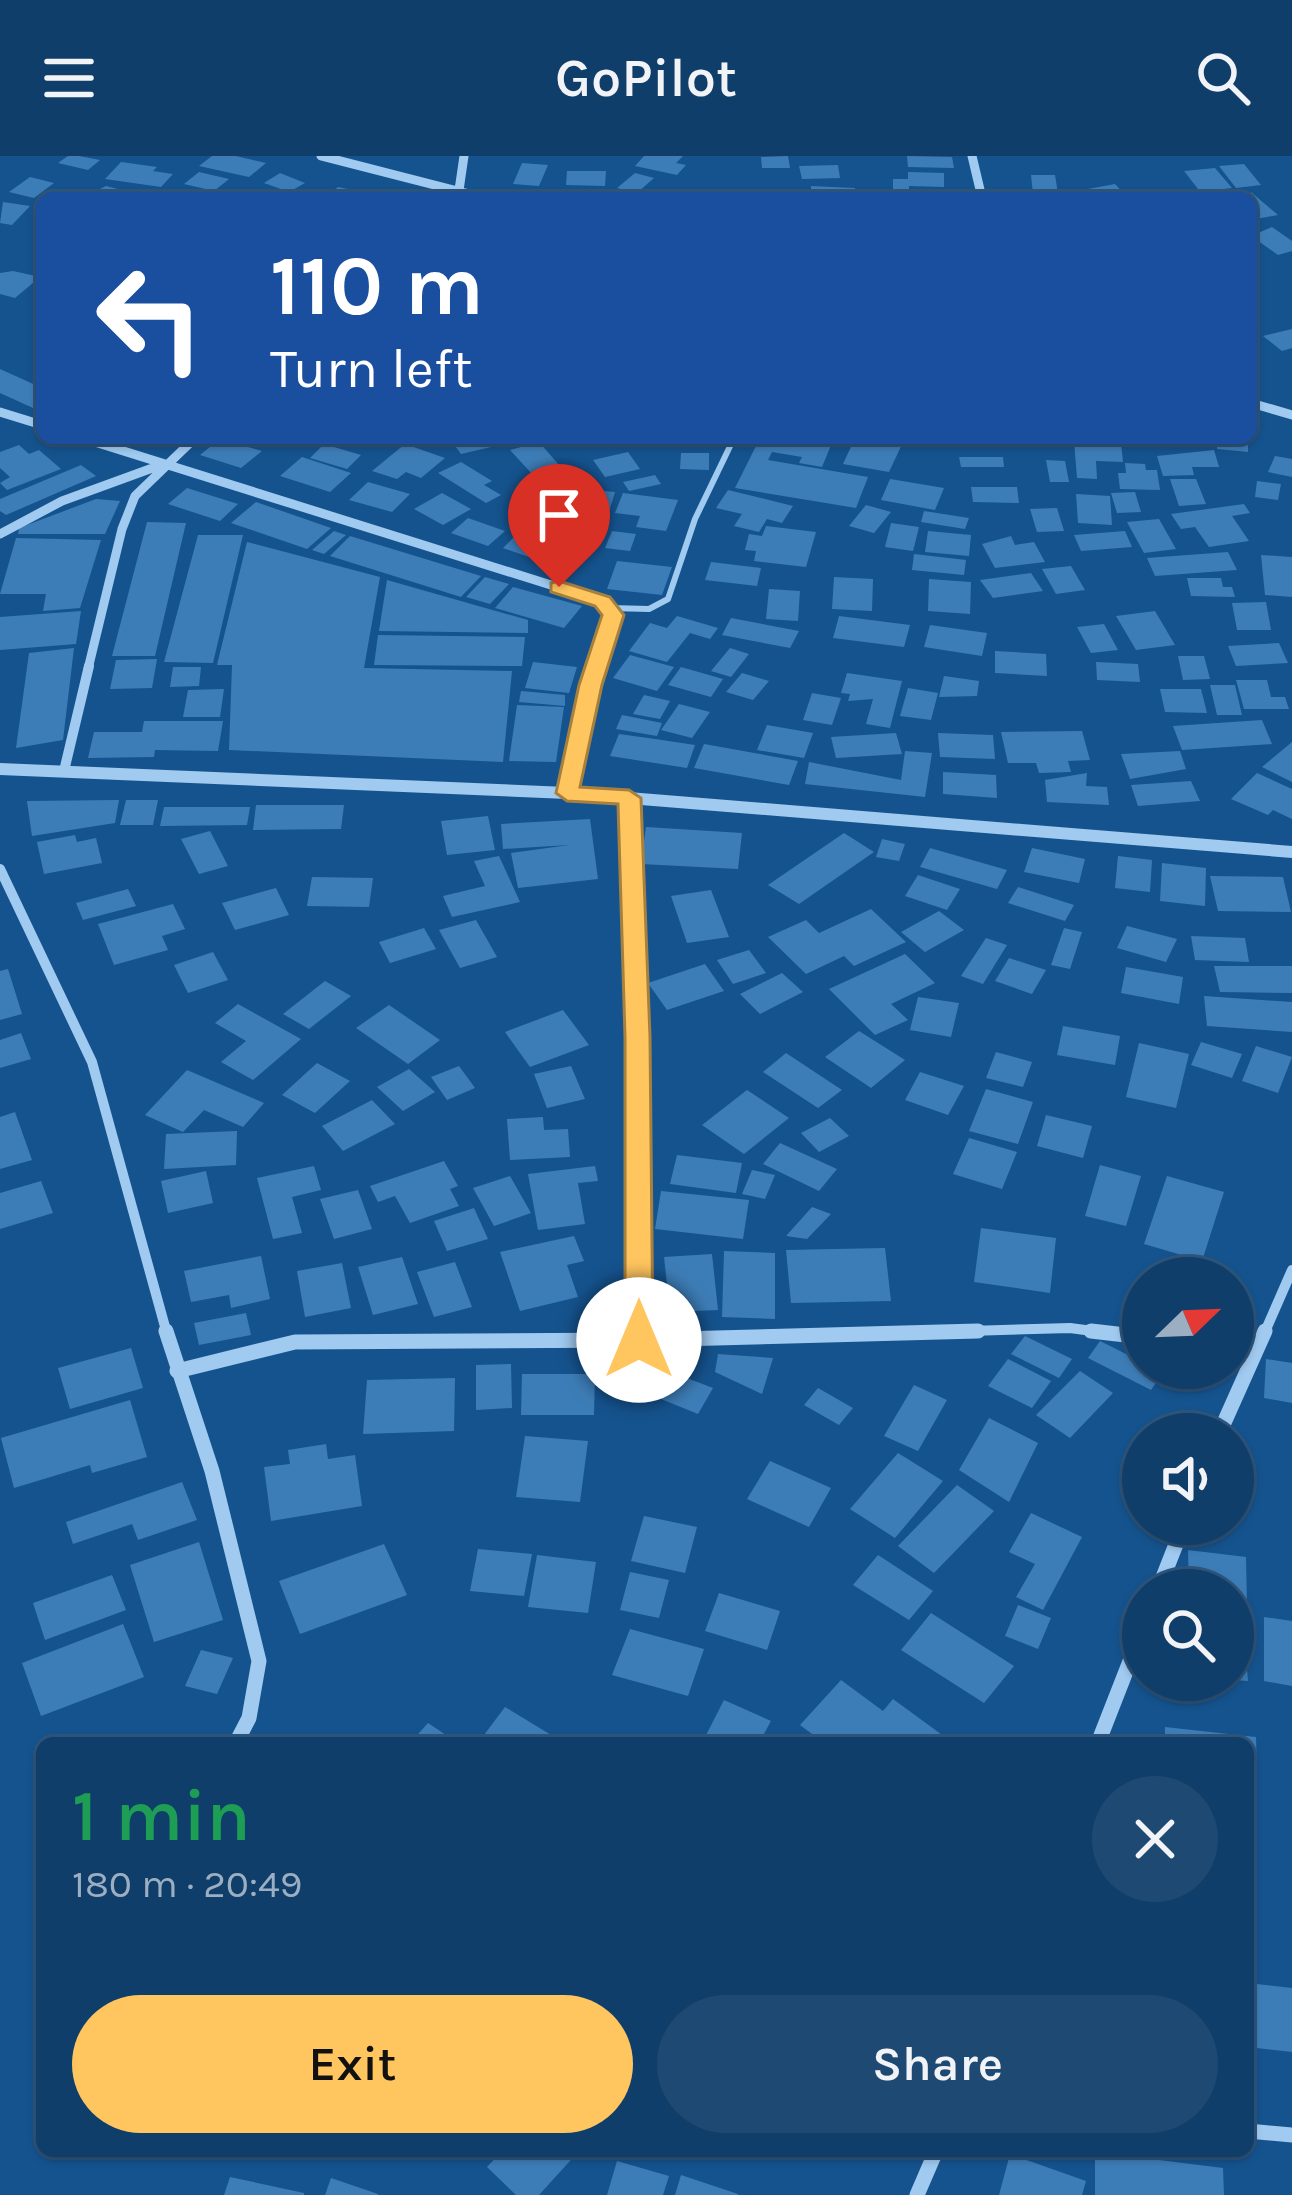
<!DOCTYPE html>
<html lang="en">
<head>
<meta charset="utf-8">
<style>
  :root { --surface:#103e6a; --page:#1e4972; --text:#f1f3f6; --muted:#9caec1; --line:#30577e; --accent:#ffc55f }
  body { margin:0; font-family:Karla,sans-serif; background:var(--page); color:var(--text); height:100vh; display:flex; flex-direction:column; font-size:45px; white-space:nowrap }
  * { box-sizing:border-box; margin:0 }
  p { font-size:39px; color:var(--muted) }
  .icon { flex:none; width:66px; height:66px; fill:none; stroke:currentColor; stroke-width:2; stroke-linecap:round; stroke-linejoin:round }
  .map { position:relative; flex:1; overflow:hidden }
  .sheet { position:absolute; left:36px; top:1581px; width:1218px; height:420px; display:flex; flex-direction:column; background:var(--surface); border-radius:18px; box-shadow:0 3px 9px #0004,0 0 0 3px var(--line) }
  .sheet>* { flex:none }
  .banner { position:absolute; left:36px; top:36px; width:1221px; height:252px; border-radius:18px; box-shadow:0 3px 9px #0004,0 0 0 3px var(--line); background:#1a4fa0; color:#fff; overflow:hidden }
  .needle { width:78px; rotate:67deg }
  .tools { position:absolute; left:1122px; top:1101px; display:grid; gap:24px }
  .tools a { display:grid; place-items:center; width:132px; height:132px; border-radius:50%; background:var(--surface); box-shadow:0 3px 9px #0004,0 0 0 3px var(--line); font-size:60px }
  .pin { position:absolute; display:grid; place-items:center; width:102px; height:102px; color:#fff; margin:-123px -51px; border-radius:50% 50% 50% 0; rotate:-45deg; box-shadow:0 0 12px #0007 }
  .pin .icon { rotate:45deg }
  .me { position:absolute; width:132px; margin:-66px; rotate:0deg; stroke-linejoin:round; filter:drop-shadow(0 0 9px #0008) }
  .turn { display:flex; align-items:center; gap:42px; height:252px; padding:0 36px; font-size:54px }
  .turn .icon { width:156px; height:156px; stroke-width:2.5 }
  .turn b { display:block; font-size:84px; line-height:102px }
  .round { display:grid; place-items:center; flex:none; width:126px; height:126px; border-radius:63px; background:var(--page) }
  .summary { display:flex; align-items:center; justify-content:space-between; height:204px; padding:0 36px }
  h1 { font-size:72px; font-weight:600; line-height:90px; color:#1e9e55 }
  .button { display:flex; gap:24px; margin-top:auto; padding:24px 36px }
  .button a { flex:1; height:138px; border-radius:72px; background:var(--accent); color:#111; font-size:48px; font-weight:600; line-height:138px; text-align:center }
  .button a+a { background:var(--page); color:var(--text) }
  header { display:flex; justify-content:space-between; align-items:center; height:156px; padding:0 36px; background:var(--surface); font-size:54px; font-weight:600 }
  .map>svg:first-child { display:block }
  .building { fill:#3d7db7 }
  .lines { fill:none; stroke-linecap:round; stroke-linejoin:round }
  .service { stroke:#a0caf0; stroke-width:6 }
  .minor-far2 { stroke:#a0caf0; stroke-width:9 }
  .minor-far1 { stroke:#a0caf0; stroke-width:10 }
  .minor { stroke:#a0caf0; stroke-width:15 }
  .tertiary { fill:#a0caf0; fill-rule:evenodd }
  .route { fill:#ffc55f; stroke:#a6803e; stroke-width:3 }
</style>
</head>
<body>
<header><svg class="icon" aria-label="menu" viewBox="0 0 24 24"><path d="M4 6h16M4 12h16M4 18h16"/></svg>GoPilot<svg class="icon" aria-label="search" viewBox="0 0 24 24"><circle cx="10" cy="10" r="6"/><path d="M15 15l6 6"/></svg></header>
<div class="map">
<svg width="1292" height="2039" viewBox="0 0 1292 2039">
  <rect width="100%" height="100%" fill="#15538e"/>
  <path class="building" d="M68 0H79L100 4 88 14 58 7Z
    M212 0H236L266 7 249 21 199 10Z
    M644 0H683L676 7 686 9 677 19 635 10Z
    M788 0 790 12H762L761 1Z
    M907 0 952 1 954 12 908 11Z
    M121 6 157 11 153 15 173 18 161 31 105 23Z
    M522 7 548 9 539 30 513 28Z
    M1244 8 1261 29 1236 32 1219 10Z
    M838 9 840 22 802 23 799 10Z
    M1215 12 1232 32 1215 34 1220 40 1205 42 1184 15Z
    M567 15H606L605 30 566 29Z
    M199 16 229 23 214 35 184 28Z
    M908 16 944 17V31L909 30V35H893V23H908Z
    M280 17 305 27 289 36 264 27Z
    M635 17 654 22 637 37 617 32Z
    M1031 19H1055L1058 38H1033Z
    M30 21 54 27 34 42 9 36Z
    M1115 28 1126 40 1084 42 1077 35Z
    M106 30 130 36 121 42H81Z
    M811 30 855 32 854 42H811Z
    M338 31 381 40V42H325Z
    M1251 36 1278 59 1251 64Z
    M3 46 30 50 12 69 0 67Z
    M1272 71 1292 85V95L1278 99 1251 80Z
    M13 115 40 121 15 142 0 138V117Z
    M1292 173V192L1282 195 1263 180Z
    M0 213 42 232V246L33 252 0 237Z
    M221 282H259L248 291 262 295 241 312 200 299Z
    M449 282H499L504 288 461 298Z
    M760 282H834L822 311 799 307 802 301 772 296 768 304 868 321 856 352 735 332Z
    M855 282H905L889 316 843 308Z
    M1163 282H1213L1214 290 1163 287Z
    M1217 282H1248V296L1217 293Z
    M1074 285 1121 287 1123 306 1096 305 1097 323 1077 322Z
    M539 286 560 310 532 318 510 294Z
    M324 288 361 299 347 313 310 302Z
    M405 288 445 302 421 322 406 316 397 323 372 315Z
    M19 289 29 298 39 294 61 313 7 334 0 327 10 321 0 312V296Z
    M1214 294 1219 311H1192L1194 319 1163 320 1157 300Z
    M628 296 640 313 605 321 593 304Z
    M681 297H709V314L680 313Z
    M1275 300 1292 303V321L1268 316Z
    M302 301 351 317 330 336 280 320Z
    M959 301H1003L1004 311H961Z
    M1046 304 1065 305 1069 326H1050Z
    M461 306 492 325 484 329 501 339 486 347 438 317Z
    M1125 307 1145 308 1146 314H1157L1160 334 1120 333 1118 317H1126Z
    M81 309 96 320 6 359 0 355V343Z
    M655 319 661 328 629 335 623 326Z
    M890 323 944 332 935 354 881 344Z
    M1170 323H1196L1206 348 1179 350Z
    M1257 325 1281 328 1278 344 1255 341Z
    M368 326 410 338 392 356 349 344Z
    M971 331H1017L1019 347 973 346Z
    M187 332 238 348 220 365 168 348Z
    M590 334 615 336 609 356 584 354Z
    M728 334 793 350 782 367 767 363 759 376 734 370 742 358 716 352Z
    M1135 336 1141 356 1117 357 1111 337Z
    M442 337 471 353 443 369 414 353Z
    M623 337 678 344 666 375 636 371 640 360 615 357Z
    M1076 338 1110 340 1112 369 1078 367Z
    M96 343 120 345 105 378H18L19 372Z
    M256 346 331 372 307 393 231 367Z
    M1244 348 1250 357 1232 360 1249 385 1209 391 1195 371 1181 373 1171 358Z
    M866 349 891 356 874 377 849 370Z
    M1057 352 1064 375 1037 376 1030 353Z
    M924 355 969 362 965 373 921 366Z
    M468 362 505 375 488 390 451 377Z
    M1159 363 1176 393 1144 397 1127 366Z
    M147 366 186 367 155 500H112Z
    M891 367 919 371 913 395 885 391Z
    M766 370 816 376 806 411 754 405 756 395 745 394 749 378 762 380Z
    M334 375 346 379 324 398 312 394Z
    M612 375 636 378 630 395 605 392Z
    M928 375 971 379 969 400 925 396Z
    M1125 375 1132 391 1081 395 1074 379Z
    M198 379H243L213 507 164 506Z
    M516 379 543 387 529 401 503 392Z
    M350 380 481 420 461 441 330 400Z
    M1011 380 1015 389 1034 386 1045 406 995 412 982 388Z
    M16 382 101 384 80 452 43 455 46 438H0Z
    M247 386 380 421 364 512 512 515 503 606 229 594 232 509H217Z
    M1228 396 1237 414 1155 420 1147 402Z
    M914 398 966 404 964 419 912 414Z
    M1261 399 1292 401V441L1265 439Z
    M617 405 672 411 662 439 607 433Z
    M711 406 761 412 757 430 705 424Z
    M1071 410 1085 434 1056 438 1042 413Z
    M1031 417 1043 435 993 442 980 424Z
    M485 421 509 428 490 448 466 441Z
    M834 421 873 423 872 455 832 453Z
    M1187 422H1221L1223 431H1232L1235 441 1191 440Z
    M929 423 971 426 970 458 928 455Z
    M387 424 528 464V477L379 475Z
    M513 431 582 450 564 472 495 452Z
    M769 433 800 435 798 465 766 463Z
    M1266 446 1271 474H1237L1232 447Z
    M81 455 76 488 0 494V461Z
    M1155 455 1175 489 1136 494 1116 460Z
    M677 460 718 472 710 483 690 477 667 506 629 495 650 467 667 472Z
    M839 460 910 469 904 491 833 482Z
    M731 462 799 475 790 492 722 479Z
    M1104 468 1118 494 1091 497 1077 471Z
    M930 469 987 477 982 500 924 491Z
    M378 479 525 481 522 510 374 509Z
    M1279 487 1288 507 1236 510 1228 490Z
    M74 492 63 584 16 592 29 497Z
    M730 492 749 498 731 521 711 515Z
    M995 495 1046 498 1047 520 995 517Z
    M630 499 674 511 657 535 613 522Z
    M1178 500H1204L1210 523 1183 524Z
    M157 503 152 532 110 533 116 504Z
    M533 506 577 511 569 537 525 532Z
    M1096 506 1138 508 1140 526 1097 524Z
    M173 511H201L199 530 170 531Z
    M681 511 723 523 711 541 668 529Z
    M742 517 769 525 753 544 726 536Z
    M847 517 902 525 890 572 866 568 873 543 848 545 850 538 841 537Z
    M944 520 979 525 977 540 939 541Z
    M1236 524H1267L1271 541H1285L1289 553H1244Z
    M1210 529H1235L1242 559H1217Z
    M908 532 938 537 931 564 900 560Z
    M224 533 220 561H183L188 534Z
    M1160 533H1201L1207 557 1165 556Z
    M521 535 565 539V550L519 546Z
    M812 537 841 542 832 569 803 564Z
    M644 539 670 545 660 563 633 558Z
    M679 548 710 556 692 582 661 574Z
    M517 549 564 551 556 606 509 605Z
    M622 559 662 567 657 580 616 573Z
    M1262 564 1272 588 1182 594 1173 570Z
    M144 565H223L218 595 155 594 154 601 88 602 94 576H142Z
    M767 569 813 577 804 602 757 594Z
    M1082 575 1090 604 1068 605 1071 616 1039 617 1036 607H1008L1001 576Z
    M896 577 902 598 836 602 831 581Z
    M938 577 993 579 995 603 940 601Z
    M619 578 655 583 695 589 687 612 610 600Z
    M1292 586V626L1262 611Z
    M704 588 798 605 789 629 694 612Z
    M905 595 932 597 925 641 805 628 809 606 901 624Z
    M1180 595 1186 613 1130 623 1121 598Z
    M943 616 996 619 997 642 943 638Z
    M1087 617 1086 630 1107 631 1109 649 1047 646 1045 624Z
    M1257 617 1292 633V663L1273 654 1268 659 1231 643Z
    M1191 625 1200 645 1138 650 1131 629Z
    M119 644 115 667 32 680 27 645Z
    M126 644H158L153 669H120Z
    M256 649H344L341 673 253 674Z
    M164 651H250L247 669 160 670Z
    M488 660 495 694 447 699 441 665Z
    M590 663 598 723 518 732 511 697 569 689 503 693 501 668Z
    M646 671 742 677 738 713 641 708Z
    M210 675 228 710 199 718 181 683Z
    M844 677 874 696 799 748 768 729Z
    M75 679 77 686 96 682 102 707 44 718 37 686Z
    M882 683 905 688 899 705 876 701Z
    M930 692 1007 714 997 733 920 711Z
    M1032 692 1085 703 1079 727 1024 716Z
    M499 700 520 746 452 761 443 740 485 730 474 705Z
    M1118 700 1152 704 1150 736 1115 732Z
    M1162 707 1206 712 1205 750 1160 745Z
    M918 719 960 733 947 754 905 740Z
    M1210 720 1283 721 1291 756 1218 755Z
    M312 721 373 722 369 751 307 750Z
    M1018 731 1074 749 1065 765 1008 747Z
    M276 732 289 759 235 774 222 747Z
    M128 733 136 750 83 764 76 747Z
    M711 734 729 781 687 787 671 740Z
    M173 748 185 773 162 780 168 794 114 809 98 768Z
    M871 753 906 786 854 810 844 800 806 818 768 781 806 764 819 777Z
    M939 755 964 774 925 796 901 776Z
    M476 764 497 801 460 812 439 774Z
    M1127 770 1177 783 1166 806 1117 792Z
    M424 772 436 793 390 807 379 786Z
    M1064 772 1082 776 1070 813 1051 809Z
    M1191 780 1245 782 1249 806 1195 804Z
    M986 782 1007 789 983 828 961 820Z
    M749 794 766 817 733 828 717 804Z
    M213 796 228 824 188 837 174 809Z
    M905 798 935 827 891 848 908 864 875 879 829 833Z
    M1009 802 1046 814 1032 838 995 825Z
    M705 808 724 835 667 854 648 827Z
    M1214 810H1292V837L1220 836Z
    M1126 811 1183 821 1179 848 1121 837Z
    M8 813 22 858 0 864V815Z
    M782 817 803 836 760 858 740 838Z
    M325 825 351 840 309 873 283 858Z
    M1204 840 1292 846V876L1207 870Z
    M918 841 959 847 951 881 910 874Z
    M238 848 301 883 253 924 221 906 246 885 215 867Z
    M389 849 440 884 408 908 356 872Z
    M563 854 589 889 530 911 505 876Z
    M1063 870 1120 880 1115 909 1057 899Z
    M859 875 905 904 871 932 825 901Z
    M21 877 31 903 0 912V884Z
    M1201 886 1242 898 1232 922 1191 909Z
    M1139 887 1189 898 1176 952 1126 941Z
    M1256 890 1292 901 1278 937 1242 925Z
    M996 896 1032 906 1023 931 986 922Z
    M786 897 842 934 818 952 763 916Z
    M317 907 350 925 315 957 282 939Z
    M459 910 475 932 447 944 431 921Z
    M571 910 585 943 547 952 534 918Z
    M409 913 435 936 403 955 377 931Z
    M187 914 264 947 243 971 204 954 183 976 145 959Z
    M920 916 964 930 948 959 905 944Z
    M986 933 1033 946 1018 988 969 975Z
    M747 934 789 962 744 998 702 969Z
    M372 944 395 968 343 995 322 970Z
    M15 956 32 1004 0 1013V961Z
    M1046 959 1092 970 1083 1002 1037 990Z
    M543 961 544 974 568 973 570 1001 510 1004 507 963Z
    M830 962 849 980 819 996 801 977Z
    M237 975 236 1009 164 1013 166 978Z
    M969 982 1017 996 1002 1033 953 1018Z
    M780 987 837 1013 819 1035 763 1008Z
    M677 999 742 1007 736 1037 670 1028Z
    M444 1005 458 1030 450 1033 459 1050 410 1067 395 1040 378 1046 370 1030Z
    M1100 1009 1141 1020 1126 1070 1085 1060Z
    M314 1010 321 1034 292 1041 302 1077 273 1083 257 1022Z
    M595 1010 598 1025 578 1027 585 1068 538 1074 528 1018Z
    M752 1014 775 1019 765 1043 742 1038Z
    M206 1015 213 1047 168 1057 161 1025Z
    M510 1020 531 1057 494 1070 473 1032Z
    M1167 1020 1224 1036 1202 1105 1144 1088Z
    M41 1025 53 1057 0 1073V1037Z
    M358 1034 372 1073 334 1083 320 1043Z
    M661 1035 749 1044 743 1083 655 1073Z
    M812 1051 831 1058 807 1083 786 1080Z
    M474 1052 488 1083 447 1095 434 1065Z
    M981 1072 1056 1082 1050 1137 974 1126Z
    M574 1080 584 1105 567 1109 578 1141 520 1155 500 1096Z
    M885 1092 891 1145 791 1147 786 1094Z
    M724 1095 775 1097V1163L722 1161Z
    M712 1098 718 1154 670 1156 664 1101Z
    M261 1100 270 1143 231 1152 229 1139 191 1146 184 1115Z
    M402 1101 418 1148 373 1159 358 1111Z
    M455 1106 472 1151 434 1161 417 1116Z
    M342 1107 351 1152 305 1161 297 1115Z
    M246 1157 251 1179 199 1189 194 1167Z
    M1025 1180 1072 1203 1059 1222 1011 1198Z
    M1100 1185 1132 1201 1138 1191 1143 1193V1212H1166L1151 1234 1088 1202Z
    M131 1192 143 1232 70 1253 58 1212Z
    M718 1198 773 1202 762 1238 715 1216Z
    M1008 1203 1051 1225 1032 1252 988 1230Z
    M1266 1203 1292 1207V1247L1264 1242Z
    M511 1208 512 1252 476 1254V1209Z
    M666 1214 713 1232 698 1258 651 1239Z
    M1080 1215 1113 1237 1070 1282 1036 1259Z
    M522 1218H595L594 1259H521Z
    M455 1222 454 1275 363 1278 367 1224Z
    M914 1229 947 1244 918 1295 884 1280Z
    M818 1232 853 1252 839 1269 804 1249Z
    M130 1244 147 1301 92 1317 90 1309 14 1332 1 1282Z
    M989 1262 1038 1287 1009 1346 959 1314Z
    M525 1280 588 1285 580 1346 516 1341Z
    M326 1288 328 1303 355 1299 362 1350 271 1365 264 1311 290 1308 288 1294Z
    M898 1297 943 1325 895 1382 850 1353Z
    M770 1305 831 1332 809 1371 747 1343Z
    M182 1326 197 1364 138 1384 132 1368 73 1388 66 1366Z
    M957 1329 994 1355 934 1417 898 1390Z
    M1031 1357 1082 1381 1043 1454 1016 1441 1035 1408 1009 1396Z
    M644 1360 697 1371 685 1417 631 1405Z
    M199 1386 223 1464 154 1486 130 1409Z
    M384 1388 407 1439 300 1478 279 1425Z
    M478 1393 532 1398 524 1440 470 1435Z
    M1188 1394 1246 1401 1247 1450 1233 1448V1434H1189Z
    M537 1399 596 1406 588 1457 528 1451Z
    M878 1399 933 1435 909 1464 853 1429Z
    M630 1416 669 1424 659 1462 620 1454Z
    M112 1419 126 1454 45 1484 33 1447Z
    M719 1437 780 1455 767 1494 705 1475Z
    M1018 1449 1051 1462 1038 1493 1005 1480Z
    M931 1457 1014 1510 984 1547 901 1494Z
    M1233 1461 1243 1462 1248 1525 1233 1524Z
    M1264 1461 1292 1465V1530L1264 1525Z
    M123 1468 144 1521 41 1560 22 1507Z
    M630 1473 704 1493 688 1540 612 1519Z
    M201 1494 233 1502 217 1538 185 1530Z
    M841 1524 883 1555 893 1543 949 1584 824 1587 800 1569Z
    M724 1544 771 1565 759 1587H702Z
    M505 1551 556 1582 553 1587H478Z
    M428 1567 458 1587H410Z
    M1165 1571 1256 1581 1257 1619 1248 1618V1587H1165Z
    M1248 1827 1292 1832V1896L1248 1891Z
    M502 1995H579L539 2039H516L487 2011Z
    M1095 1996 1223 2012 1224 2039H1095Z
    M1010 1998 1086 2025 1082 2039H999Z
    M617 2005 669 2020 663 2039H607Z
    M681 2019 738 2038V2039H675Z
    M230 2021 304 2037V2039H224Z
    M331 2022 378 2038V2039H325Z"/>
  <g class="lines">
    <path class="service" d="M610 452 649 453 668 443 695 363 734 282"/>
    <path class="minor-far2" d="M321 0 485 42
      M972 0 982 42
      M458 41 464 0
      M1251 247 1292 259
      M0 256 42 269
      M82 282 602 445 613 459 596 513
      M0 378 62 345 158 310
      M88 513 122 373 135 340 195 282"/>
    <path class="minor-far1" d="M64 615 89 510
      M567 637 597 510
      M629 642 639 1178
      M0 713 92 906 167 1178
      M870 1178 1070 1172 1115 1178
      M1264 1178 1292 1114"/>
    <path class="minor" d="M166 1175 212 1315 259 1505 249 1562 236 1587
      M639 1175V1184
      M1091 1175 1143 1181
      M177 1215 295 1186 639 1184 978 1175
      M1219 1278 1265 1175
      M1158 1434 1184 1368
      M1098 1587 1143 1472
      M1248 1975 1292 1979
      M917 2039 936 1995"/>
    <path class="tertiary" d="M0 607 567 631 1292 690V702L567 643 0 619Z"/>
  </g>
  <path class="route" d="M559 425 610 441 624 459 602 529 580 631 629 634 641 642 650 881 653 1184 649 1192H629L625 1184V881L618 648 567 645 556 637 579 529 602 459 595 450 551 436V427Z"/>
</svg>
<div class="tools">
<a><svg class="needle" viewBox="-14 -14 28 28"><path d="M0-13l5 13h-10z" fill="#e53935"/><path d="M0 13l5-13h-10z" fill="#9caec1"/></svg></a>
<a><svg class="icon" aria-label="sound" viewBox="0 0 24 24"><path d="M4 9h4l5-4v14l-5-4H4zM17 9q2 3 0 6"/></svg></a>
<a><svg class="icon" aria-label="search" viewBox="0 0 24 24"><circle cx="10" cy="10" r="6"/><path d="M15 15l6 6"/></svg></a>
</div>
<div class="pin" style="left:559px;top:431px;background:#d93025"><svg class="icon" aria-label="arrive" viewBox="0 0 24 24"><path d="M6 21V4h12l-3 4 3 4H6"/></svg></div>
<svg class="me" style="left:639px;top:1184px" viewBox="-20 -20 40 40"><circle r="19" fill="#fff"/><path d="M0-13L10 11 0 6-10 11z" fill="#ffc55f"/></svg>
<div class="banner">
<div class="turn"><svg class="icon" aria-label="left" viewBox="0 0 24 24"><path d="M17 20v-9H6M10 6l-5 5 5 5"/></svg><div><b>110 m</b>Turn left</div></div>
</div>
<section class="sheet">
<div class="summary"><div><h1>1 min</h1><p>180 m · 20:49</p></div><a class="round"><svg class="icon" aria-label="close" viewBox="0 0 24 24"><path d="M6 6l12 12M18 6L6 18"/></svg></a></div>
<div class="button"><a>Exit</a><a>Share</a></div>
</section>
</div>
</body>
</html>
